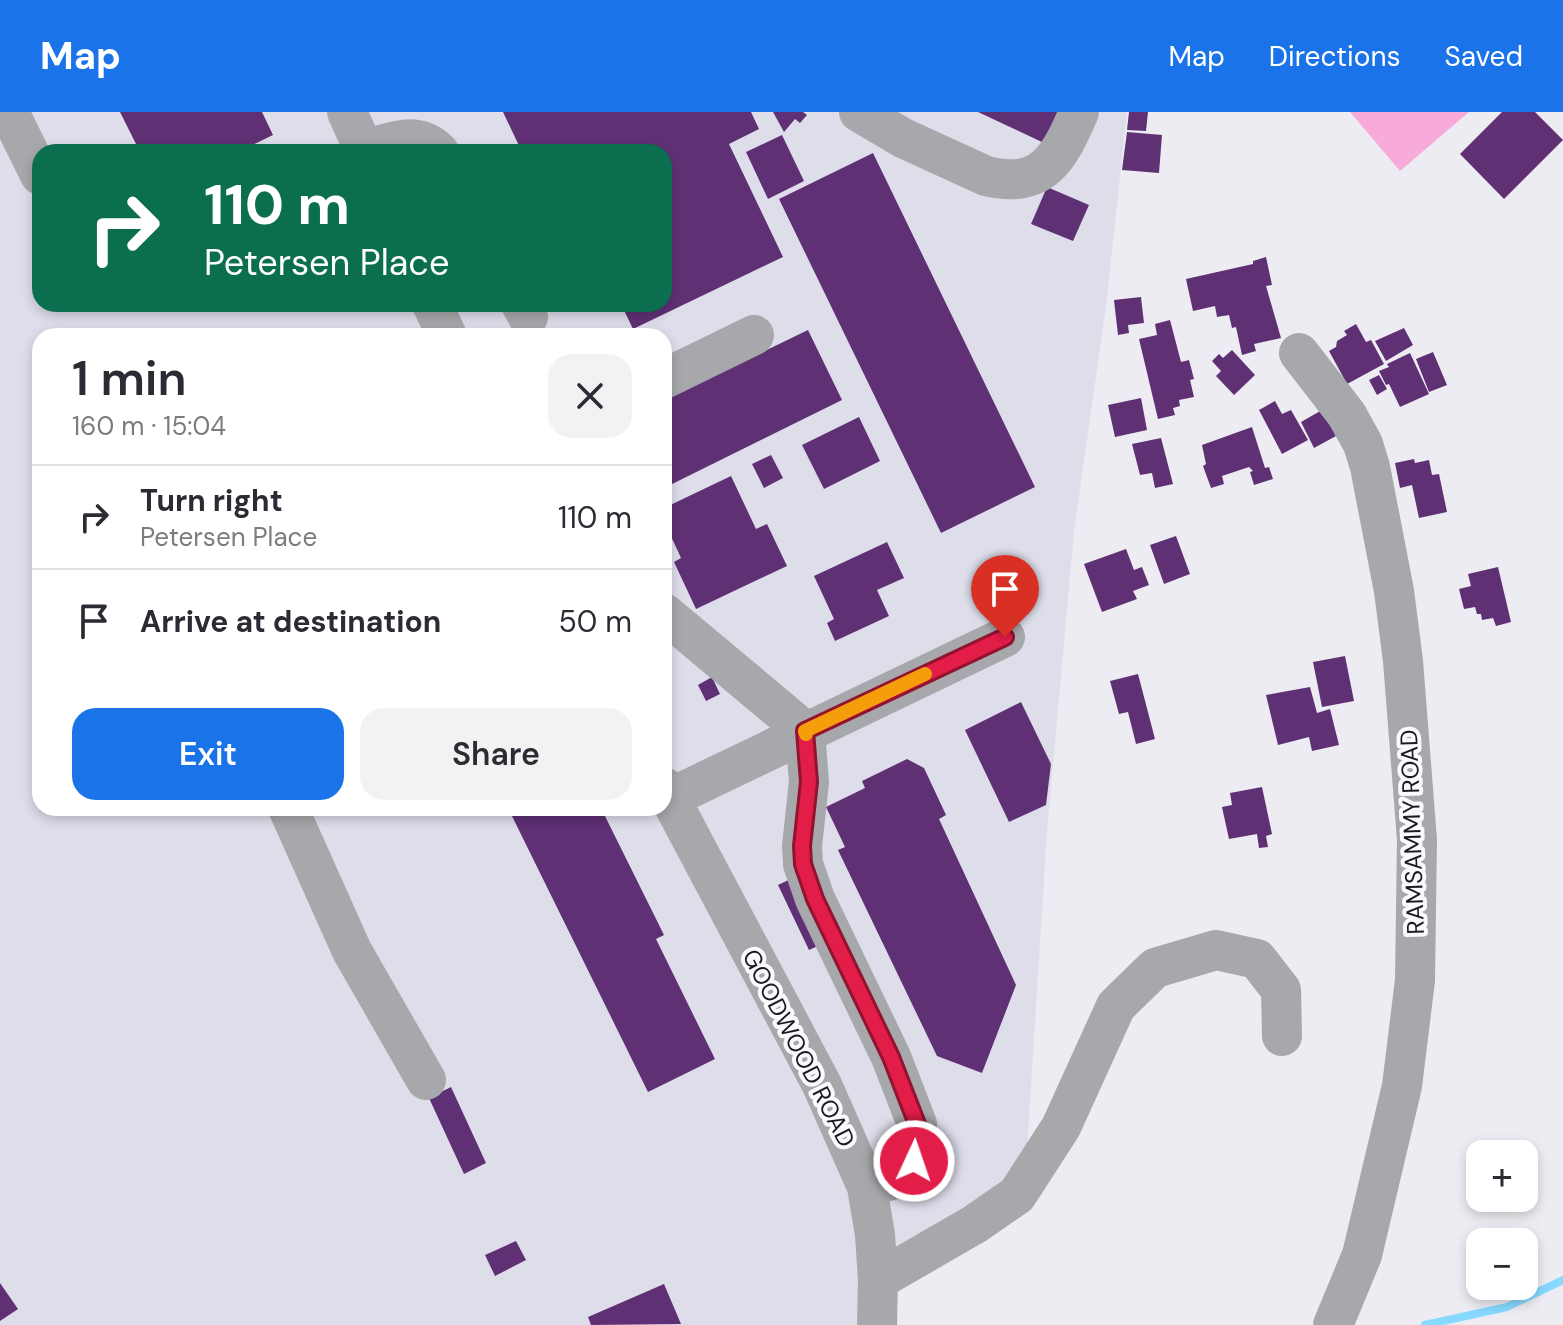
<!DOCTYPE html>
<html lang="en">
<head>
<meta charset="utf-8">
<style>
  :root { --surface:#fff; --page:#f2f2f3; --text:#2b2b33; --muted:#7c7c81; --line:#e1e1e2; --accent:#1a73e8 }
  body { margin:0; font-family:"DM Sans",sans-serif; background:var(--page); color:var(--text); height:100vh; display:flex; flex-direction:column; font-size:30px; white-space:nowrap }
  * { box-sizing:border-box; margin:0 }
  p { font-size:26px; color:var(--muted) }
  .icon { flex:none; width:44px; height:44px; fill:none; stroke:currentColor; stroke-width:2; stroke-linecap:round; stroke-linejoin:round }
  .map { position:relative; flex:1; overflow:hidden }
  .side { position:absolute; left:32px; top:216px; width:640px; height:488px; display:flex; flex-direction:column; background:var(--surface); border-radius:24px; box-shadow:0 4px 12px #0003 }
  .side>* { flex:none }
  .guide { position:absolute; left:32px; top:32px; width:640px; height:168px; border-radius:24px; box-shadow:0 4px 12px #0003; background:#0b6e4f; color:#fff; overflow:hidden }
  .controls { position:absolute; left:1466px; top:1028px; display:grid; gap:16px }
  .controls a { display:grid; place-items:center; width:72px; height:72px; border-radius:16px; background:var(--surface); box-shadow:0 4px 12px #0003; font-size:40px }
  .pin { position:absolute; display:grid; place-items:center; width:68px; height:68px; color:#fff; margin:-82px -34px; border-radius:50% 50% 50% 0; rotate:-45deg; box-shadow:0 0 8px #0007 }
  .pin .icon { rotate:45deg }
  .me { position:absolute; width:88px; margin:-44px; rotate:3deg; stroke-linejoin:round; filter:drop-shadow(0 0 6px #0008) }
  .turn { display:flex; align-items:center; gap:28px; height:168px; padding:0 40px; font-size:36px }
  .turn .icon { width:104px; height:104px; stroke-width:2.5 }
  .turn b { display:block; font-size:56px; line-height:68px }
  .round { display:grid; place-items:center; flex:none; width:84px; height:84px; border-radius:24px; background:var(--page) }
  .overview { display:flex; align-items:center; justify-content:space-between; height:136px; padding:0 40px }
  h1 { font-size:48px; font-weight:600; line-height:60px }
  .button { display:flex; gap:16px; margin-top:auto; padding:16px 40px }
  .button a { flex:1; height:92px; border-radius:24px; background:var(--accent); color:#fff; font-size:32px; font-weight:600; line-height:92px; text-align:center }
  .button a+a { background:var(--page); color:var(--text) }
  ul { padding:0; list-style:none }
  li { display:flex; align-items:center; gap:24px; height:104px; padding:0 40px; border-top:2px solid var(--line) }
  li div { flex:1 }
  li b { display:block; font-size:30px }
  li em { font-style:normal }
  header { display:flex; align-items:center; gap:48px; box-sizing:border-box; height:112px; padding:0 40px; background:var(--accent); color:#fff }
  header strong { font-size:38px }
  nav { display:flex; gap:44px; margin-inline-start:auto; font-size:28px }
  .map>svg:first-child { display:block }
  .built { fill:#dedeeb; fill-rule:evenodd }
  .green { fill:#f8abda }
  .lines { fill:none; stroke-linecap:round; stroke-linejoin:round }
  .stream { stroke:#87d9ff; stroke-width:8 }
  .building { fill:#603075 }
  .minor { stroke:#a7a8ab; stroke-width:40 }
  .route-casing { stroke:#92132f; stroke-width:20 }
  .route { stroke:#e11d48; stroke-width:14 }
  .slow { stroke:#f59e0b; stroke-width:14 }
  .labels { text-anchor:middle; dominant-baseline:central; stroke-width:8; stroke-linejoin:round; paint-order:stroke }
  .street-label { font-size:24px; fill:#1b1b1d; stroke:#f9f9fe }
</style>
</head>
<body>
<header>
<strong>Map</strong>
<nav><a>Map</a><a>Directions</a><a>Saved</a></nav>
</header>
<div class="map">
<svg width="1563" height="1213" viewBox="0 0 1563 1213">
  <rect width="100%" height="100%" fill="#ececf2"/>
  <path class="built" d="M0 0H1127L1106 194 1074 420 1047 720 1024 1086 881 1170 878 1213H0ZM40 40H664V192H40ZM40 224H664V696H40Z"/>
  <path class="green" d="M1350 0H1469L1400 59Z"/>
  <g class="lines">
    <path class="stream" d="M1425 1213 1507 1195 1563 1168"/>
  </g>
  <path class="building" d="M120 0H262L273 23 238 40H140Z
    M503 0H751L759 17 729 32 783 145 633 217 621 192H664V40H522Z
    M773 0H803L807 3 800 11 795 7 784 20Z
    M978 0H1058L1044 31Z
    M1129 0H1148L1146 19 1127 18Z
    M1502 0H1535L1563 28 1504 87 1460 42Z
    M1127 20 1162 23 1159 61 1122 58Z
    M782 23 804 69 768 87 746 40Z
    M873 41 1035 375 941 421 779 87Z
    M1047 75 1089 93 1073 129 1031 112Z
    M1266 145 1272 173 1266 174 1281 226 1254 232 1256 239 1242 243 1236 215 1232 216 1229 203 1217 205 1215 194 1193 199 1186 167 1253 152V149Z
    M1141 185 1144 211 1128 213 1129 221 1118 223 1114 188Z
    M1170 208 1181 250 1189 248 1194 267 1190 268 1194 285 1179 288 1180 294 1173 296 1175 303 1158 307 1139 227 1157 223 1155 212Z
    M1356 212 1366 230 1371 228 1384 252 1347 272 1329 239 1336 235 1337 229 1347 223 1344 219Z
    M1404 216 1413 233 1386 249 1375 229Z
    M808 218 842 288 664 376V288Z
    M1232 238 1255 263 1234 283 1216 264 1221 259 1212 249 1219 242 1223 246Z
    M1433 240 1447 273 1429 280 1416 247Z
    M1410 241 1429 282 1400 295 1389 272 1386 273 1379 259 1389 255 1387 252Z
    M1379 263 1387 277 1377 283 1369 268Z
    M1141 286 1147 318 1115 325 1108 293Z
    M1275 289 1282 302 1291 298 1308 328 1282 342 1259 298Z
    M1322 298 1336 324 1314 336 1301 310Z
    M859 305 880 349 824 377 802 333Z
    M1252 315 1265 356 1269 355 1273 367 1254 373 1250 360 1253 359 1249 355 1222 364 1224 372 1211 376 1203 354 1206 352 1202 333Z
    M1161 326 1173 372 1155 376 1152 361 1140 363 1132 332Z
    M771 343 783 366 764 376 752 352Z
    M1414 347 1415 351 1429 348 1432 363 1439 362 1447 400 1419 406 1412 373 1400 376 1395 351Z
    M731 364 756 417 767 412 787 454 696 497 674 450 681 446 664 409V396Z
    M1176 424 1190 462 1164 472 1150 433Z
    M887 430 904 466 877 478 889 504 835 529 827 511 834 507 814 464Z
    M1126 437 1134 458 1142 455 1149 473 1133 479 1137 487 1102 500 1084 452Z
    M1498 455 1511 510 1496 514 1493 506 1482 508 1481 502H1477L1475 495 1464 497 1459 477 1471 474 1468 462Z
    M1345 544 1354 589 1322 595 1313 550Z
    M1138 562 1155 627 1136 632 1128 600 1119 602 1110 569Z
    M712 565 720 582 706 589 698 573Z
    M1310 575 1317 601 1330 597 1339 633 1312 639 1309 625 1278 633 1266 583Z
    M1021 590 1051 652 1046 693 1009 710 965 618Z
    M907 647 924 656 946 703 939 707 1016 873 982 961 937 944 838 738 845 735 826 695 865 676 862 669Z
    M1262 675 1272 722 1266 724 1268 735 1259 736 1257 722 1229 727 1222 695 1232 693 1230 681Z
    M508 696H601L664 823 656 827 715 947 648 980Z
    M801 762 833 827 809 838 778 773Z
    M451 975 486 1051 464 1062 429 986Z
    M516 1129 526 1148 495 1164 485 1143Z
    M0 1171 18 1197 0 1209Z
    M664 1172 681 1212 591 1213 588 1205Z"/>
  <g class="lines">
    <path class="minor" d="M9 0 40 63
      M347 0 365 40
      M859 0 903 26 986 64C1043 78 1059 46 1079 0
      M364 38C391 31 416 17 439 40
      M432 192 447 224
      M521 192 528 205
      M1299 241 1347 303 1363 332 1370 355 1394 479 1403 549 1417 728 1415 868 1402 974 1362 1143 1333 1213
      M664 267 754 223
      M664 501 805 619 809 670 802 734 803 752 815 787 891 945 917 1012 918 1037 914 1049 906 1064 867 1075
      M664 675 822 973 867 1075 875 1123 878 1168 877 1213
      M670 686 1005 525
      M288 696 352 839 426 968
      M878 1168 975 1112 1017 1083 1061 1015 1116 894 1155 856 1216 838 1257 847 1281 878 1282 924"/>
  </g>
  <g class="lines">
    <defs>
      <path id="route" d="M914 1049 919 1024 917 1012 891 945 815 787 803 752 802 734 809 670 805 619 1005 525"/>
    </defs>
    <use href="#route" class="route-casing"/>
    <use href="#route" class="route"/>
    <path class="slow" d="M806 622 805 619 925 562"/>
  </g>
  <g class="labels">
    <g class="street-label">
      <text transform="translate(1412 720) rotate(-92)">RAMSAMMY ROAD</text>
      <text transform="translate(799 936) rotate(63)">GOODWOOD ROAD</text>
    </g>
  </g>
</svg>
<div class="controls">
<a>+</a>
<a>−</a>
</div>
<div class="pin" style="left:1005px;top:525px;background:#d93025"><svg class="icon" aria-label="arrive" viewBox="0 0 24 24"><path d="M6 21V4h12l-3 4 3 4H6"/></svg></div>
<svg class="me" style="left:914px;top:1049px" viewBox="-20 -20 40 40"><circle r="17" fill="#e11d48" stroke="#fff" stroke-width="3"/><path d="M0-11L8 9 0 5-8 9z" fill="#fff"/></svg>
<div class="guide">
<div class="turn"><svg class="icon" aria-label="right" viewBox="0 0 24 24"><path d="M7 20v-9h11M14 6l5 5-5 5"/></svg><div><b>110 m</b>Petersen Place</div></div>
</div>
<section class="side">
<div class="overview"><div><h1>1 min</h1><p>160 m · 15:04</p></div><a class="round"><svg class="icon" aria-label="close" viewBox="0 0 24 24"><path d="M6 6l12 12M18 6L6 18"/></svg></a></div>
<ul>
<li><svg class="icon" aria-label="right" viewBox="0 0 24 24"><path d="M7 20v-9h11M14 6l5 5-5 5"/></svg><div><b>Turn right</b><p>Petersen Place</p></div><em>110 m</em></li>
<li><svg class="icon" aria-label="arrive" viewBox="0 0 24 24"><path d="M6 21V4h12l-3 4 3 4H6"/></svg><div><b>Arrive at destination</b></div><em>50 m</em></li>
</ul>
<div class="button"><a>Exit</a><a>Share</a></div>
</section>
</div>
</body>
</html>
